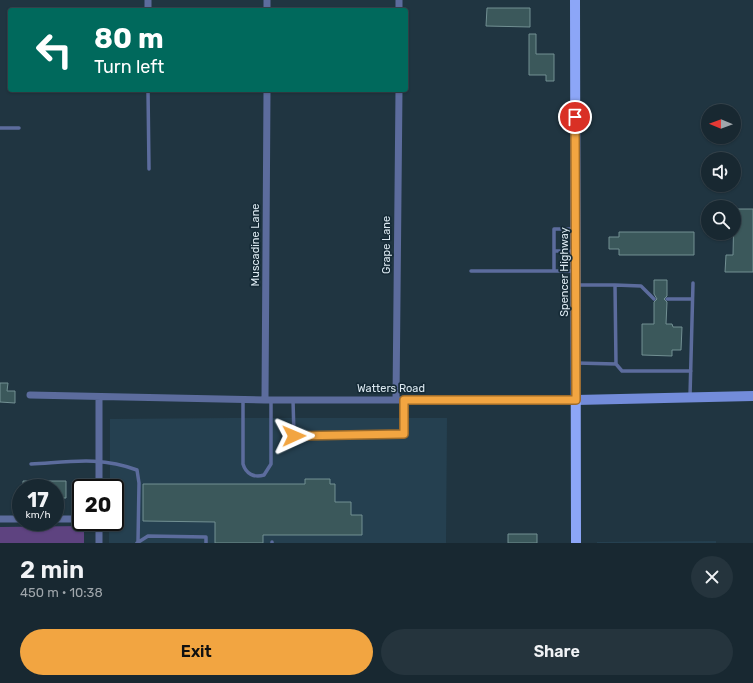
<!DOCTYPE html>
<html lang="en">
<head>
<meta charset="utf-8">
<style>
  :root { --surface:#182831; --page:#25343d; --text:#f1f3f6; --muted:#9fa6ab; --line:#36444d; --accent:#f2a541 }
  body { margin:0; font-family:Rubik,sans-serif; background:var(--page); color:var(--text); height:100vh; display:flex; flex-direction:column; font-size:15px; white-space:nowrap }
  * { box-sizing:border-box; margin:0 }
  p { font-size:13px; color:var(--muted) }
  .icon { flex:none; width:22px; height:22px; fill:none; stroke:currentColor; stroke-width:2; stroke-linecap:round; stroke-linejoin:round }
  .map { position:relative; height:543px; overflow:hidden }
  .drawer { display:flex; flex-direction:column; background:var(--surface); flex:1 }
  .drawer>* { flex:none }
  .hud { position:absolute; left:8px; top:8px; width:400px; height:84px; border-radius:4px; box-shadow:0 1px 3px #0004,0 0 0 1px var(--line); background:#00695c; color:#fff; overflow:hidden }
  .needle { width:26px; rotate:271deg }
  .buttons { position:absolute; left:701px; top:104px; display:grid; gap:8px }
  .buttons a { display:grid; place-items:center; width:40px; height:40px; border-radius:50%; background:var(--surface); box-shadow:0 1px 3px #0004,0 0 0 1px var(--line); font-size:20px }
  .speed { position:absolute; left:12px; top:479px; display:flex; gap:8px; font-size:20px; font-weight:700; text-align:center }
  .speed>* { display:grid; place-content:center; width:52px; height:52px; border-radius:50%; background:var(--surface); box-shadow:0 1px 3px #0004,0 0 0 1px var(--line); line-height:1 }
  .speed small { font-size:10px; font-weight:400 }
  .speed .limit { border:2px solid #111; border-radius:6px; background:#fff; color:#111 }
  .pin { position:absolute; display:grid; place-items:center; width:34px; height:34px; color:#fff; margin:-17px; border:2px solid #fff; border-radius:50%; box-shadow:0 1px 4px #0007 }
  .me { position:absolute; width:44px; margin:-22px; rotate:89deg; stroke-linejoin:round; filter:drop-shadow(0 0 3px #0008) }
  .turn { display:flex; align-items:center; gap:14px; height:84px; padding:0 20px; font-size:18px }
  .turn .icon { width:52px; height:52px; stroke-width:2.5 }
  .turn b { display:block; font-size:28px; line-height:34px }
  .round { display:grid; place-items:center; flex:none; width:42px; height:42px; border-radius:21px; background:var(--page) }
  .summary { display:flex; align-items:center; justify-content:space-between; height:68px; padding:0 20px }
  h1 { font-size:24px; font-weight:600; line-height:30px }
  .action { display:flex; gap:8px; margin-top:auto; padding:8px 20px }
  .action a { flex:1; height:46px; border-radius:24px; background:var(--accent); color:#111; font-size:16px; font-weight:600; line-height:46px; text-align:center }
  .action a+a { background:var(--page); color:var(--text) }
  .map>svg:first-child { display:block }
  .built { fill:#254050 }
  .green { fill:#5e4380 }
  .building { fill:#3b585b; stroke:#729093 }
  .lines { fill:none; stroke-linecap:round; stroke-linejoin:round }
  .lane { stroke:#5c6c9d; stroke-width:3.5 }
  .street { stroke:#5c6c9d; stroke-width:7 }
  .secondary { stroke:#738cda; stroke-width:10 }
  .primary { stroke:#8ca6f7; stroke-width:10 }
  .route-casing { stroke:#9d6b2a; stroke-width:10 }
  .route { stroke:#f2a541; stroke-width:7 }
  .labels { text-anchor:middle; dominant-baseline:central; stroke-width:3.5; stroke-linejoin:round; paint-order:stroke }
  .street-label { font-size:11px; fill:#dce9f1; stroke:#162b37 }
</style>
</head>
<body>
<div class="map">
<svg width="753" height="543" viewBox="0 0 753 543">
  <rect width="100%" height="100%" fill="#203541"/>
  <path class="built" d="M234 418H447L446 543H109V522H115V488H110V419Z
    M716 541V543H597V542Z"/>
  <path class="green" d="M84 526V543H0V527Z"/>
  <path class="building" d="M487 8H530V27L486 26Z
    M529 34H536V54H554V81H546V75H529Z
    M734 209H753V272H725L726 255H733Z
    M619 232H694V255H619V249H609V237H619Z
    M654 280H667V296L664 299 667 302 666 324H672L673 327H682L681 350H672V356L642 355V324H654V302L657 299 654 294Z
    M0 383H8L7 391H15V403L0 402Z
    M305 479H330V484H335V502H351V515H362V535H263V543H215V522L143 521V484H305Z
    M23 481H66V498H55V488H23Z
    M508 534H537V543H508Z"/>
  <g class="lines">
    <path class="lane" d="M148 90 149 169
      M0 128H19
      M554 251H575
      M471 271H574
      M554 271V229H575
      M577 285H615L616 364
      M615 285 641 286 654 299
      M667 299H692
      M576 363 616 364 622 371H691
      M690 396 693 283
      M243 400V464C246 474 254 478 264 475L271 464V400
      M293 400 294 436 404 434V400
      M31 464C69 462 100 456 137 470L139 483 138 542
      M137 543 148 536 206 537V543
      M272 543V542"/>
    <path class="street" d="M148 10V0
      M267 10V0
      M399 10V0
      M30 395 265 400H576
      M265 400 267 90
      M396 400 399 90
      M99 488V398
      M0 519H21
      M55 519H81
      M99 543V522"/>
    <path class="secondary" d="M576 400 753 396"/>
    <path class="primary" d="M575 0 576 543"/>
  </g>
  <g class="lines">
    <defs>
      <path id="route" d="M294 436 404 434V400H576L575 117"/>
    </defs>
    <use href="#route" class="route-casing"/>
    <use href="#route" class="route"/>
  </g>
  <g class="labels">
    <g class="street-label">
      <text transform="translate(255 245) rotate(-90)">Muscadine Lane</text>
      <text transform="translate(386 245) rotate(-90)">Grape Lane</text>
      <text transform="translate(564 272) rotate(-90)">Spencer Highway</text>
      <text x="391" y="388">Watters Road</text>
    </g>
  </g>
</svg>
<div class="buttons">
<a><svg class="needle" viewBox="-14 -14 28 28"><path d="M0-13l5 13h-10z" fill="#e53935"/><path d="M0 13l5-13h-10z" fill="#9fa6ab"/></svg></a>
<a><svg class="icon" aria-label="sound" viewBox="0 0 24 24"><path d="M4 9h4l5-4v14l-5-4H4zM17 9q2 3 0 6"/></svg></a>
<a><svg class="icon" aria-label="search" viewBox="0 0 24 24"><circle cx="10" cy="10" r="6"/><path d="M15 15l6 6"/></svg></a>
</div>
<div class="speed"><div>17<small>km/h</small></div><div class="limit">20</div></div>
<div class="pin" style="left:575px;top:117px;background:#d93025"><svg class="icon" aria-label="arrive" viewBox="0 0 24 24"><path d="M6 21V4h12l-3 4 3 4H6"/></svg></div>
<svg class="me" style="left:294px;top:436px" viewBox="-20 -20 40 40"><path d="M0-17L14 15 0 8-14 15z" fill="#f2a541" stroke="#fff" stroke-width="4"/></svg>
<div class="hud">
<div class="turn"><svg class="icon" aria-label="left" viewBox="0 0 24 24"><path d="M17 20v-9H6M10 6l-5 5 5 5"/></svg><div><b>80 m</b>Turn left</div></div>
</div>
</div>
<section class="drawer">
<div class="summary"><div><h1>2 min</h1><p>450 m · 10:38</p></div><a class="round"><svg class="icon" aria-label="close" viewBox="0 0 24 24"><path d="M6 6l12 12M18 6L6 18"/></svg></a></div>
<div class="action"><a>Exit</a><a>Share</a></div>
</section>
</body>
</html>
